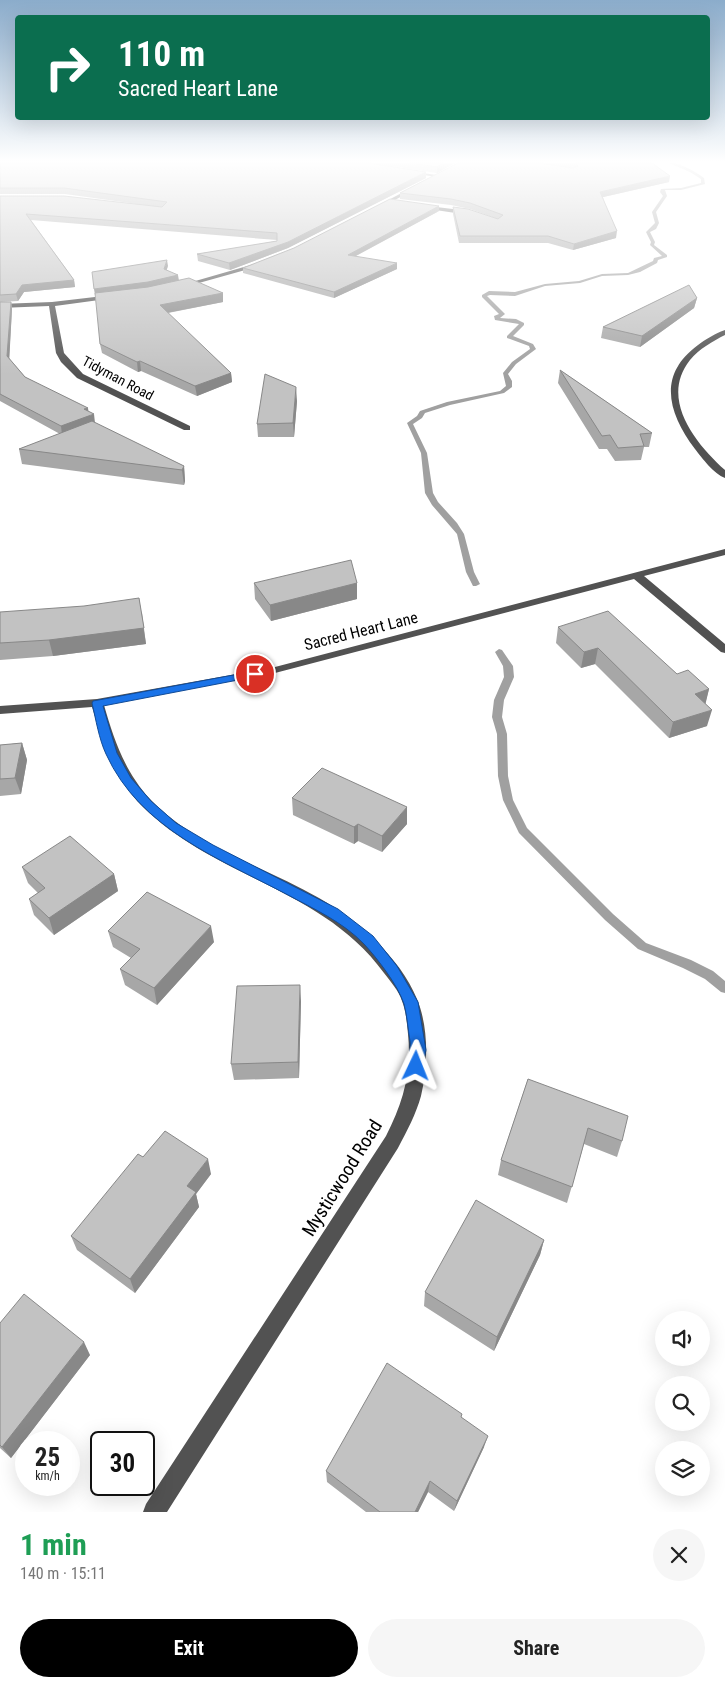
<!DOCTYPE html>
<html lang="en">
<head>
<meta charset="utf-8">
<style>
  :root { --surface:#fff; --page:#f6f6f6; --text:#222; --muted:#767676; --accent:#000 }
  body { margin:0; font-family:"Roboto Condensed",sans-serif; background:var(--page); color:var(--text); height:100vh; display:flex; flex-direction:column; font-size:19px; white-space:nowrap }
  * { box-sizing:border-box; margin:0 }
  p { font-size:16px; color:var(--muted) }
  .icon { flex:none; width:28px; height:28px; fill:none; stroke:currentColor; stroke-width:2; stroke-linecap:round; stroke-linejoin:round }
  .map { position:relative; height:1512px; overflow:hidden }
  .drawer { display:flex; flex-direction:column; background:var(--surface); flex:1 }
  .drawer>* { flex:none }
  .guide { position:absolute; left:15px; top:15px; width:695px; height:105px; border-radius:5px; box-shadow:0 5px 20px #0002; background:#0b6e4f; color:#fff; overflow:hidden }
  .tools { position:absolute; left:655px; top:1311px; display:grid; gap:10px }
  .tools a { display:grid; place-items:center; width:55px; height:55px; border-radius:50%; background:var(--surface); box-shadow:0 5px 20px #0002; font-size:25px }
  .speed { position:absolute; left:15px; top:1431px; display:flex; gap:10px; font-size:25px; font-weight:700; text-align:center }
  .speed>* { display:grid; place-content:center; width:65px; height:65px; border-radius:50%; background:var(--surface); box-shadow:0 5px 20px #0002; line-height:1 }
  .speed small { font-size:12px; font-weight:400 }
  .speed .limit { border:2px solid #111; border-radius:8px; background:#fff; color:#111 }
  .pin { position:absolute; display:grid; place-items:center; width:42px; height:42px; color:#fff; margin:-21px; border:2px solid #fff; border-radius:50%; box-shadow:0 1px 5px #0007 }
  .me { position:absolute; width:55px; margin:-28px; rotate:2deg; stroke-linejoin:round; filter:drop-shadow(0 0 4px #0008) }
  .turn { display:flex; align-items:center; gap:18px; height:105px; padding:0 20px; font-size:22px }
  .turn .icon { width:65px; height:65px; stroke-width:2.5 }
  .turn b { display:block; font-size:35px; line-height:42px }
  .round { display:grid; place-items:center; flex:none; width:52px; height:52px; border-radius:26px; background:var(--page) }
  .headline { display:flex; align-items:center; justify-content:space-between; height:85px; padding:0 20px }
  h1 { font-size:30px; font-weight:700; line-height:38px; color:#1e9e55 }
  .action { display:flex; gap:10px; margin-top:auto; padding:10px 20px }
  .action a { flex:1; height:58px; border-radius:30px; background:var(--accent); color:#fff; font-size:20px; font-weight:700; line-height:58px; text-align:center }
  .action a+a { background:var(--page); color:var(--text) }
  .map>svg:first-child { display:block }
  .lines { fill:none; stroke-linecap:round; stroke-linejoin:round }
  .stream { fill:#a0a0a0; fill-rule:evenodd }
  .minor { fill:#525252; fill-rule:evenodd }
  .wall { fill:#a7a7a7 }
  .shaded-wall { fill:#888 }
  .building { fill:#c2c2c2; stroke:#888 }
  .route { fill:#1a73e8; stroke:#114b97 }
  .labels { text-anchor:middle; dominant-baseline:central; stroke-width:4.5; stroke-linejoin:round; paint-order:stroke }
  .far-street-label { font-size:14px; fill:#000; stroke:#fff }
  .street-label { font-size:16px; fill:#000; stroke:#fff }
  .near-street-label { font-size:19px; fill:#000; stroke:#fff }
</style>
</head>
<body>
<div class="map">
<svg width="725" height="1512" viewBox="0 0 725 1512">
  <rect width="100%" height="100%" fill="#fff"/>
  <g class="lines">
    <path class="stream" d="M669 163C682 163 694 171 704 178L705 184 681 190H665L667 196 656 212 659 223 656 229 650 232 655 242 654 245 667 255V257L658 260 657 263 640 272 628 275 602 276 580 283 545 286 515 296 490 295 487 296 505 314 500 318 516 319 524 323V325L513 336 533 344 536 349 516 364 508 374 512 381V387L504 393 450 405 425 413 422 418 413 424 427 453 433 493 438 502 457 523 464 534 474 572 480 584 476 586H473L466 572 457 534 432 505 425 493 421 453 407 423 417 416 420 411 447 402 500 391 506 386 503 373 512 362 530 349 529 346 507 338V336L519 324 495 320 494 316 499 314 482 297V295L489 291 515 292 545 284 579 281 602 274 628 273 653 261 654 258 662 256 650 245 651 242 646 232 655 223 652 212 663 196 660 192 661 189 681 188 701 183V179L690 172Z
      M499 649 502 650 513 666 514 677 504 700 502 717 507 734 508 776 513 800 527 828 613 914 646 943 691 960 713 971 725 981V993L721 992 705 979 683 968 638 949 605 920 519 833 503 800 498 776 497 734 492 717 494 700 504 677 503 666 495 652Z"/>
    <path class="minor" d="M408 171 437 175 439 176 437 177 410 173Z
      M413 187 417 188 382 207 377 206Z
      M420 205 469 211 472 213 469 215 422 208Z
      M258 263 260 266 181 288 178 286Z
      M112 295 115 297 114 298 55 306 64 353 83 374 190 426V430H184L77 378 61 362 56 353 49 306 0 308V304L52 302Z
      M725 330V335C713 341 699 349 690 360 659 399 696 444 725 470V478C714 474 702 458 695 449 668 413 657 375 698 345 706 339 716 333 725 330Z
      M725 549V555L644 576 725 644V653L721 652 634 579 275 673 104 705C114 740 125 772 150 799 196 847 263 866 319 898 357 920 400 957 417 999 429 1028 428 1066 421 1096 416 1114 407 1131 398 1148L167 1512H143L146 1504 386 1136C403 1103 412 1072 408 1034 407 1024 406 1011 402 1001 399 991 390 981 384 973 322 888 215 878 143 807 115 780 103 743 92 707L0 714V706L97 699 275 667Z"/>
  </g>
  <path class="wall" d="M0 163 426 178 288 248 230 270 198 261 197 254 277 241V240L31 220 74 280 75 287 24 292 18 301 0 302V196L137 204 65 194H0Z
    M371 163H455L437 173Z
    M458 163H652L669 182 603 197 616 238 573 250 548 243H459L453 214V207L495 218 470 209 451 205 400 199V193Z
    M439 211 356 256 397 269 334 298 243 273V268Z
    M168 266 166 270 179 280 223 293V302L168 313 231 373 232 382 197 396 141 371 138 372 102 353 100 344Z
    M697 298 694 308 640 347 601 338 603 327Z
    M0 302H11L12 309 9 358 25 377 88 412 95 423 184 466 185 481 184 485 22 464 19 449 60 434 0 401Z
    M560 370 652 433 649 447H644L641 460 615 461 607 449H599L558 383Z
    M297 401 294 437H258L257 424Z
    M254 583H357V599L271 621 255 599Z
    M0 612 142 613 146 644 53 656 0 660Z
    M558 627 677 674 709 689 705 704 707 726 669 738 595 664 581 668 556 643Z
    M22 743 27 760 21 794 0 796V745Z
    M292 798 407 824 382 852 358 841 354 844 293 815Z
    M22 867 114 874 118 891 54 935 34 915 29 899 38 893 28 883Z
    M108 931 214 942 157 1005 125 985 120 969 131 958 113 947Z
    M301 1001 299 1078 234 1080 231 1064Z
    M528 1079 622 1141 617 1157 584 1144 567 1203 498 1175 501 1160Z
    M143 1157 211 1174 196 1194 199 1207 135 1293 77 1250 71 1236Z
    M544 1240 540 1255 494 1351 424 1306 425 1292Z
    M0 1323 90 1355 11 1458 0 1448Z
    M462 1418 484 1447 454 1511 428 1492 418 1512H366L327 1482 326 1471Z"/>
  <path class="shaded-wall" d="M444 163H455L437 173V167Z
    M426 172V178L288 248 230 270 229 263 288 242Z
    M670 176 669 182 599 198 600 192Z
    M439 206V211L348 260V255Z
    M617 231 616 238 573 250 574 244Z
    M167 260 168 266 165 275 164 269Z
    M397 263V269L334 298V292Z
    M178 275 179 281 149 288 95 295 94 289Z
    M74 280 75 287 24 292 18 301 16 294 22 285Z
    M223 293V302L161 314 160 305Z
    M697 298 694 308 640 347 642 336Z
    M11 302 12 309 9 364 7 356Z
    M140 361 141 371 138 372 137 362Z
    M231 373 232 382 197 396 195 386Z
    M296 387 297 401 294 437 293 423Z
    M88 408 89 416 94 414 95 423 62 435 61 426 84 409Z
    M184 466 185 481 184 485 182 470Z
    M357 583V599L271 621 270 605Z
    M139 598 146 644 53 656 49 640Z
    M598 648 595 664 581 668 584 652Z
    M709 689 705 706 695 694Z
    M712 710 707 726 669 738 673 722Z
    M22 743 27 760 21 794 15 778Z
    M407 807V824L382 852V836Z
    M358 824V841L354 844V827Z
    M114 874 118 891 54 935 49 918Z
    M211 926 214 942 157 1005 154 988Z
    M300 985 301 1001 299 1078 298 1062Z
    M208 1159 211 1174 196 1194 199 1207 135 1293 130 1279 187 1186Z
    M544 1240 540 1255 494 1351 497 1337Z
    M84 1342 90 1355 11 1458 2 1447Z
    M488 1436 484 1447 454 1511 457 1501Z
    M430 1481 428 1492 418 1512H415Z"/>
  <path class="building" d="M0 163H369L426 172 288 242 229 263 197 254 277 241V233L26 214 74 280 22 285 16 294 0 295V196H64L162 207 167 202 64 188H0Z
    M410 163H444L437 167Z
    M458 163H540L573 168 578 166 575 163H652L670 176 600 192 617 231 574 244 548 236H460L453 207 468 209 498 219 503 215 470 203 451 199 400 193Z
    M390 199 439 206 348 255 397 263 334 292 243 268 294 248Z
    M167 260 164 269 178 275 148 282 94 289 92 272Z
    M189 278 223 293 160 305 231 373 195 386 140 361 137 362 100 344 95 293 148 287Z
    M689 285 697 298 642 336 603 327Z
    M0 302H11L7 356 25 377 88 408 84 409 94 414 61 426 0 394Z
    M560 370 652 433 640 434 644 446 618 448 610 435 602 436Z
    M265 374 296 387 293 423 257 424Z
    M92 421 184 466 182 470 19 449Z
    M351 560 357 583 270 605 254 583Z
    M139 598 144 628 49 640 0 643V612L84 606Z
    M608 611 677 674 688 670 709 689 695 694 712 710 673 722 598 648 584 652 558 627Z
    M22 743 15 778 0 779V745Z
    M322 768 407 807 382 836 358 824 354 827 292 798Z
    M70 836 114 874 49 918 29 899 45 888 22 867Z
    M147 892 211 926 154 988 120 969 140 949 108 931Z
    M300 985 298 1062 231 1064 237 986Z
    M528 1079 628 1116 622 1141 588 1128 572 1187 501 1160Z
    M165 1131 208 1159 187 1186 196 1192 130 1279 71 1236 138 1154 143 1157Z
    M476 1200 544 1240 497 1337 425 1292Z
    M24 1294 84 1342 2 1447 0 1445V1323Z
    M387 1363 462 1414 461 1417 488 1436 457 1501 430 1481 415 1512H380L326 1471Z"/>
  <linearGradient id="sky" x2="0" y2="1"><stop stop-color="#8baccb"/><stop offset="0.43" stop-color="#fff"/><stop offset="1" stop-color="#fff" stop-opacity="0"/></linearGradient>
  <rect width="725" height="375" fill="url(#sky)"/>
  <path class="route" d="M255 671 259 672 261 674 259 676 103 706 117 753 131 778 151 801 176 823 213 845 338 909 373 936 397 966 418 1002 426 1050 422 1070 416 1072 411 1070C407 1062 411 1051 410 1041 408 1029 407 1015 404 1004 398 985 377 958 364 944 343 922 314 909 288 895 220 859 140 829 106 754 99 739 96 720 92 703L93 701Z"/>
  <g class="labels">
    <g class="far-street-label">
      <text transform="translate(118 378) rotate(28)">Tidyman Road</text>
    </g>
    <g class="street-label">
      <text transform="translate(361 631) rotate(-14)">Sacred Heart Lane</text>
    </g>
    <g class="near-street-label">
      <text transform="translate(342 1178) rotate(-58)">Mysticwood Road</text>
    </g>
  </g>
</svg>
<div class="tools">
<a><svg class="icon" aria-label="sound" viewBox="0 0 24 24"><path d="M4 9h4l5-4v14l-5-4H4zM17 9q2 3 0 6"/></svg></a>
<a><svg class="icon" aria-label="search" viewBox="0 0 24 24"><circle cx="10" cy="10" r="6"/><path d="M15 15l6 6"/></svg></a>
<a><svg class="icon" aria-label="layers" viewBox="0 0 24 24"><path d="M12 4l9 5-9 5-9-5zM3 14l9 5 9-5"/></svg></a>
</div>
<div class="speed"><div>25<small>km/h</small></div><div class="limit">30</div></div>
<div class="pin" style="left:255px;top:674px;background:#d93025"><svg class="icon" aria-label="arrive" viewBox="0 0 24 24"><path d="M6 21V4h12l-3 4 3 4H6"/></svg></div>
<svg class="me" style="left:416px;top:1066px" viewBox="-20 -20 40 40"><path d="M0-17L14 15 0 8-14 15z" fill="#1a73e8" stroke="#fff" stroke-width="4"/></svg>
<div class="guide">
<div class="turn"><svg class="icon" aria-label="right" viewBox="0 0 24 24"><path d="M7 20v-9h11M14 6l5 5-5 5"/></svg><div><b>110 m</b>Sacred Heart Lane</div></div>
</div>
</div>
<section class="drawer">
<div class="headline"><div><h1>1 min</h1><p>140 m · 15:11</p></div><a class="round"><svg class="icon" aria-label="close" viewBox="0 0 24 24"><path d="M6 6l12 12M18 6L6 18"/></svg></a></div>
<div class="action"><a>Exit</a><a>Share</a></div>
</section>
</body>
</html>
